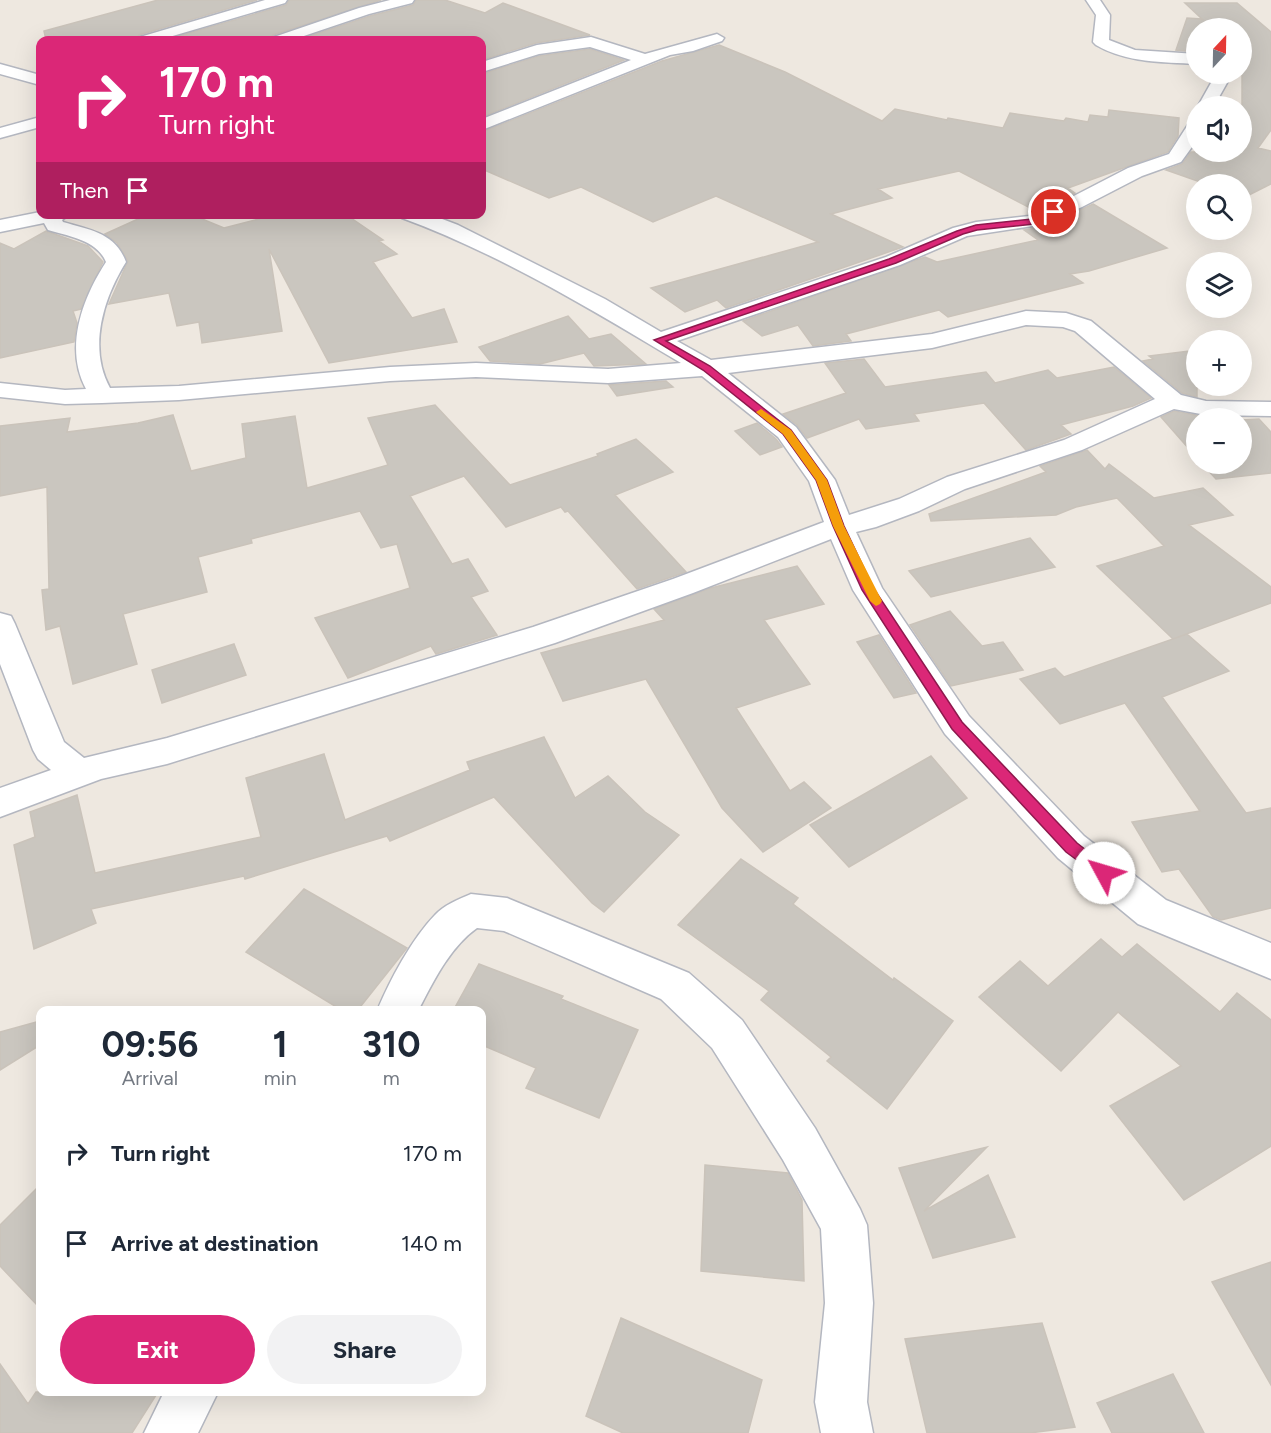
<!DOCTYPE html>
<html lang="en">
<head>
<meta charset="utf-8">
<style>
  :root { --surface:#fff; --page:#f2f2f3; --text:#1f2937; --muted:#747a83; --accent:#db2777 }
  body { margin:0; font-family:Figtree,sans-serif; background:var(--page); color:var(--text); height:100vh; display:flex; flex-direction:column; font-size:22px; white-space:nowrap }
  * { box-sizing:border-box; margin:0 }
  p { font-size:20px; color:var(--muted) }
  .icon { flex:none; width:33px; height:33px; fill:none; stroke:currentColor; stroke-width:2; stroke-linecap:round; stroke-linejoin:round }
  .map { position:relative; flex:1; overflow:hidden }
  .panel { position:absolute; left:36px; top:1006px; width:450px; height:390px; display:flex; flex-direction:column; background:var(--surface); border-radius:12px; box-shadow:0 6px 24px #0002 }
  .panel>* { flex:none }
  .top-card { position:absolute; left:36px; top:36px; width:450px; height:183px; border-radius:12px; box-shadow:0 6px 24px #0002; background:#db2777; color:#fff; overflow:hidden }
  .needle { width:39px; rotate:22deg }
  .fabs { position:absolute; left:1186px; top:18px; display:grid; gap:12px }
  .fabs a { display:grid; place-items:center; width:66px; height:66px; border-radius:50%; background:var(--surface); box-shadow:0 6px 24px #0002; font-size:30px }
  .pin { position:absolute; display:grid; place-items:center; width:51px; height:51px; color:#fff; margin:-26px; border:3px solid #fff; border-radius:50%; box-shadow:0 2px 6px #0007 }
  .me { position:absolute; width:66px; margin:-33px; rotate:309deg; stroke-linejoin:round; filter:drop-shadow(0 0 4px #0008) }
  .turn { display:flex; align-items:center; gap:21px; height:126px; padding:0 24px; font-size:27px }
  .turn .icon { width:78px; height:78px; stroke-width:2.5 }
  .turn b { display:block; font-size:42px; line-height:51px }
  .then { display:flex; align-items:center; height:57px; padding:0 24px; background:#0003; gap:12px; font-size:22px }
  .eta { display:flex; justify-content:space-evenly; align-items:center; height:102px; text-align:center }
  .eta b { font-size:36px; font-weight:700; line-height:42px }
  .action { display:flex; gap:12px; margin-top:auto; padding:12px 24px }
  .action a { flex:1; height:69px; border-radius:36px; background:var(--accent); color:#fff; font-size:24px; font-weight:700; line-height:69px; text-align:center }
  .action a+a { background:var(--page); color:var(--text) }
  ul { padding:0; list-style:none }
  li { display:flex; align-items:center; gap:18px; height:90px; padding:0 24px }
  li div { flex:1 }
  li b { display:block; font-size:22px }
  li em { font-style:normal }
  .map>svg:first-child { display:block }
  .building { fill:#cac6bf; stroke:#cac3ba; stroke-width:1.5 }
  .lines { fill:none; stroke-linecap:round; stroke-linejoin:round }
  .street-casing { stroke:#b4b7c0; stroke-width:3 }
  .street { fill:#fff; fill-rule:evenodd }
  .route { fill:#db2777; stroke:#8e194d; stroke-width:1.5 }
  .slow { fill:#f59e0b }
</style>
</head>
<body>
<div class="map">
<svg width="1271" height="1433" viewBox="0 0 1271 1433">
  <rect width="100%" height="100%" fill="#eee8e0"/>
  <path class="building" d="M158 0H257L139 35 136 40H46L44 31Z
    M289 0H381L273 35 270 40H165L286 5Z
    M416 0H445L485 13 503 3 590 35 536 43 482 60V40H298L370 16 413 5Z
    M1185 3H1237L1271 32V130L1258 148 1271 151V184L1243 198 1242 184H1206L1166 170 1182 164 1191 152H1242V28H1197V52L1176 50 1187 18 1202 19Z
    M719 45 785 72 882 121 895 109 947 120 948 118 1003 128 1010 113 1064 121 1066 118 1088 122 1090 115 1108 117 1109 110 1179 118 1178 136 1168 152 1068 188 1075 193 1036 211 959 171 878 189 892 198 831 214 903 247 726 308 717 300 685 312 651 288 818 242 716 196 653 222 581 187 549 198 482 169V132L662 61Z
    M590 49 624 60 482 117V74L539 56Z
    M1093 204 1167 248 1089 271 1070 274 1083 283 948 317 939 310 846 334 851 341 813 346 798 325 762 336 743 321 925 257 937 262 1038 240 1024 230 1061 224 1056 221Z
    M149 214H190L224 228 278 214H345L383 240 379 241 397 254 373 262 412 318 444 309 457 342 329 363 269 249 282 331 202 343 199 322 177 326 169 293 109 304 128 261 117 243 105 234Z
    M46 231 88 246 103 262 81 309 73 311 77 323 74 342 0 358V243L14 249Z
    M568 316 589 339 611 334 646 364 594 366 584 353 540 364 490 361 479 347Z
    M1197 350V397L1182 393 1143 361 1153 359 1149 356Z
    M864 359 885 387 986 372 995 383 1048 370 1057 378 1114 367 1151 398 1133 406 1061 425 1071 434 1026 450 984 403 914 414 919 421 866 429 859 419 807 438 797 425 783 414 846 393 825 363Z
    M666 381 673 387 617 396 609 385Z
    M435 405 510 485 598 456 597 454 636 439 673 472 615 495 686 572 637 589 568 511 565 512 561 507 506 527 464 476 410 496 452 564 468 559 488 591 471 597 497 635 436 654 431 646 348 678 315 618 410 588 397 544 381 548 360 511 251 539 252 543 198 557 207 592 123 614 137 664 73 684 60 626 46 630 42 590 49 589 47 487 0 496V426L70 418 67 432 138 423 173 415 191 471 246 458 242 424 295 416 307 488 388 465 368 418Z
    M1174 411 1212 418H1197V458L1161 417Z
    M1259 419 1271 432V473L1216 479 1202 464H1242V420Z
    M757 423 776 439 782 447 760 455 735 431Z
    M1087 450 1105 469 1109 464 1154 498 1203 488 1233 515 1189 525 1271 587V603L1173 639 1097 566 1164 546 1117 498 1076 507 1056 515 931 521 929 514 1046 472 1040 466Z
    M1030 538 1055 567 931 597 909 571Z
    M797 566 824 604 764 620 810 684 736 708 790 791 804 782 831 808 763 852 722 808 646 679 563 701 541 653 664 620 654 609 711 588Z
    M950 611 982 646 1003 642 1023 670 951 686 910 625Z
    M1187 634 1229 671 1162 697 1246 813 1271 808V908L1221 920 1213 917 1179 869 1162 872 1132 822 1200 811 1125 703 1060 724 1020 679 1055 668 1064 677Z
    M879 635 916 693 894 698 857 642Z
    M234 644 246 675 162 703 152 670Z
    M544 737 575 798 608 776 645 812 679 835 604 912 592 903 494 797 390 841 387 836 245 879 244 876 91 909 96 923 34 949 14 845 35 837 30 812 77 795 95 873 261 837 246 778 324 754 345 820 470 770 467 762Z
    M931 756 967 798 849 867 810 825Z
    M741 859 798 898 793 904 893 980 894 978 953 1021 887 1109 827 1061 831 1057 761 1000 769 991 678 925Z
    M304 889 407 948 357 1011H343L246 952Z
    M1101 939 1122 957 1137 944 1220 1012 1237 993 1271 1020V1146L1184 1200 1110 1106 1181 1066 1118 1012 1061 1071 979 997 1020 961 1048 986Z
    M479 964 563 996 561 999 638 1030 599 1118 526 1088 536 1068 482 1045V1011H453Z
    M40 1021V1045L0 1070V1032Z
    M987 1147 924 1211 988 1175 1015 1237 933 1258 899 1168Z
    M705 1165 788 1173 802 1200 804 1281 701 1271Z
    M40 1185V1308L0 1266V1225Z
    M1271 1262V1385L1212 1282Z
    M621 1318 762 1380 748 1433H623L586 1416Z
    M1042 1323 1075 1427 1030 1433H927L905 1339Z
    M0 1364 28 1404 36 1392H158L132 1433H0Z
    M1173 1374 1204 1433H1112L1097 1403Z"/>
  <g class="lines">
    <defs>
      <path id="street" d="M265 0H287L285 3 159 40H138L140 37Z
        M390 0H414L412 3 369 14 292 40H272L274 37 359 8Z
        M1086 0H1100L1110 15 1109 40 1135 50 1197 54V64C1162 62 1127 63 1096 45L1093 42 1096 15Z
        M717 34 724 38 722 41 693 51 670 55 482 130V119L631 60 590 47 539 54 482 72V62L537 45 591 37 645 54Z
        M0 64 40 75V85L0 74Z
        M1216 74H1232L1214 106H1198Z
        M40 117V127L0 138V128Z
        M1197 119V140L1181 162 1142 176 1082 207 1040 225 967 236 900 265 677 341 711 360 932 334 1026 311 1066 313 1091 321 1181 395 1206 401 1271 402V416L1206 415 1174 409 1082 450 965 489 919 511 876 527 856 532 882 588 969 716 1084 836 1166 900 1271 943V979L1138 924 1058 858 945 734 853 590 831 539 693 593 555 643 167 764 101 779 0 817V788L51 770 38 759 33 750 0 664V613L11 616 15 624 64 742 84 758 167 738 533 627 673 579 824 522 809 481 778 437 702 376 608 383 476 377 390 381 179 400 102 403 65 404 0 397V383L65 390 86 389C64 348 82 299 106 262 97 240 68 236 48 230L44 223 0 232V220L40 212V214H70L62 220 63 222C91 230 115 233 126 262 103 299 88 348 110 388L179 386 390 367 476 363 608 369 681 363C592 310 500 254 402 218L400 214H429L458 225 605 299 661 332 886 257 953 228 976 222 1029 216 1068 199 1128 168 1169 154 1191 120ZM1026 325 1063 327 1075 331 1155 399 1064 440 947 477 899 499 849 515 835 480 796 427 728 373 932 348Z
        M471 894 507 898 689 973 742 1020 815 1128 860 1209 867 1225 873 1303 867 1402 873 1433H821L815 1402 825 1303 821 1229 783 1160 712 1048 661 999 504 931 477 928C450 947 433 982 418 1011H377C390 980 411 940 435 915 444 905 459 899 471 894Z
        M164 1392H218L198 1433H144Z"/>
    </defs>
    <use href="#street" class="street-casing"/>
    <use href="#street" class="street"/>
  </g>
  <path class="route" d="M1051 211 1058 212 1034 224 977 230 963 234 896 263 666 341 710 366 791 430 827 480 844 526 874 589 962 722 1077 843 1109 868 1111 873 1109 878 1104 880 1066 852 952 729 862 590 833 526 816 480 783 434 703 370 654 340 889 259 957 231 976 225 1032 219Z"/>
  <path class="slow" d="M761 409 791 430 827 480 844 526 882 601 880 604 876 606 870 601 833 526 816 480 783 434 758 414 756 412Z"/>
</svg>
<div class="fabs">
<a><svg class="needle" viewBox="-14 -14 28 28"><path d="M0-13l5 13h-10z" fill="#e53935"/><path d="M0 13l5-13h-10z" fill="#747a83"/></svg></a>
<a><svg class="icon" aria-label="sound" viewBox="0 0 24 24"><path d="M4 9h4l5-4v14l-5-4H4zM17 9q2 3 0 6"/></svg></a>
<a><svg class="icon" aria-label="search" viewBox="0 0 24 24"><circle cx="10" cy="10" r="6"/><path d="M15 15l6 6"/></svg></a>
<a><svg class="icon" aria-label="layers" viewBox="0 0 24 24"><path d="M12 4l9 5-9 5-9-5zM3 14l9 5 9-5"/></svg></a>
<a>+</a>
<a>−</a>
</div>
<div class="pin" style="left:1054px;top:212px;background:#d93025"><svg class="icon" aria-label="arrive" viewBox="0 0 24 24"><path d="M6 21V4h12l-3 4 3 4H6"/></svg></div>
<svg class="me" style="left:1104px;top:873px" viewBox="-20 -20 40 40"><circle r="19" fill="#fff"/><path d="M0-13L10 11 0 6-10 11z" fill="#db2777"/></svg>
<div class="top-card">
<div class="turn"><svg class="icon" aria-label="right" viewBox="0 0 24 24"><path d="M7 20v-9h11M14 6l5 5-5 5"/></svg><div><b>170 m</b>Turn right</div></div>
<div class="then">Then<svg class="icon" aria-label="arrive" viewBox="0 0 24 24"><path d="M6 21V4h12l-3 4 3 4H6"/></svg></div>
</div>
<section class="panel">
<div class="eta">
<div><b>09:56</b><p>Arrival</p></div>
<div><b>1</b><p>min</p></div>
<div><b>310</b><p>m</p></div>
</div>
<ul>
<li><svg class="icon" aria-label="right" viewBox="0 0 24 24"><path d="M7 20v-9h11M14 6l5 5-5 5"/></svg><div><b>Turn right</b></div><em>170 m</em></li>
<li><svg class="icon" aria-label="arrive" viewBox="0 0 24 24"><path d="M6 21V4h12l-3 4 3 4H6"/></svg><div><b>Arrive at destination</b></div><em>140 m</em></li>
</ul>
<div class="action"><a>Exit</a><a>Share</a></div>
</section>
</div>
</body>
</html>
